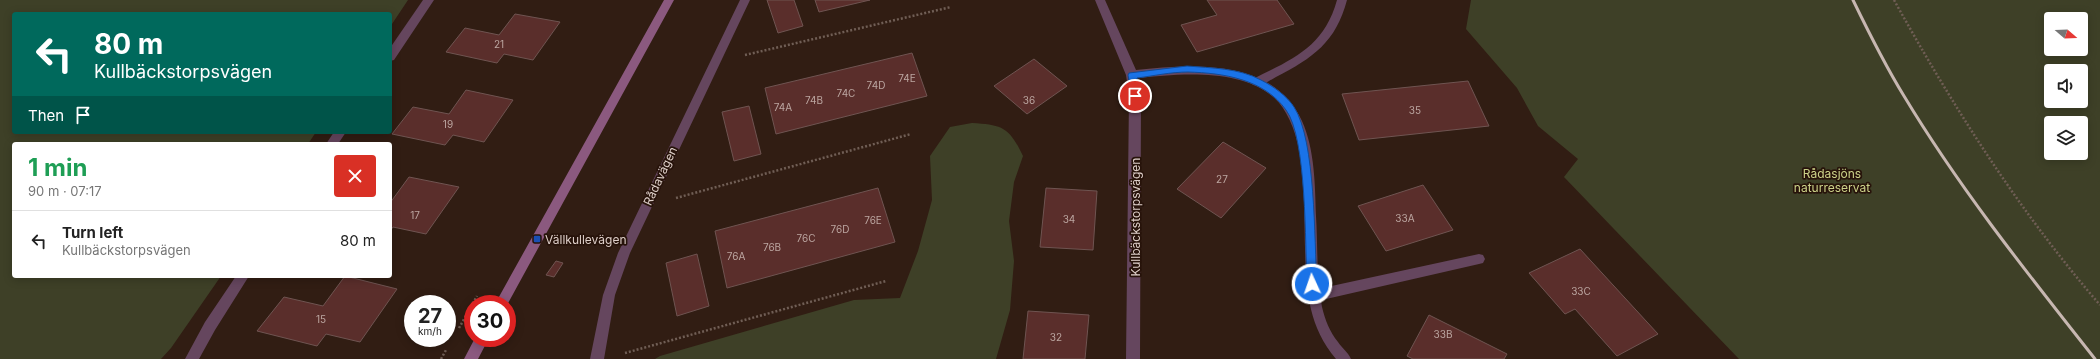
<!DOCTYPE html>
<html lang="en">
<head>
<meta charset="utf-8">
<style>
  :root { --surface:#fff; --page:#f2f2f2; --text:#222; --muted:#767676; --line:#e0e0e0 }
  body { margin:0; font-family:Inter,sans-serif; background:var(--page); color:var(--text); height:100vh; display:flex; flex-direction:column; font-size:15px; white-space:nowrap }
  * { box-sizing:border-box; margin:0 }
  p { font-size:13px; color:var(--muted) }
  .icon { flex:none; width:22px; height:22px; fill:none; stroke:currentColor; stroke-width:2; stroke-linecap:round; stroke-linejoin:round }
  .map { position:relative; flex:1; overflow:hidden }
  .sheet { position:absolute; left:12px; top:142px; width:380px; height:136px; display:flex; flex-direction:column; background:var(--surface); border-radius:4px; box-shadow:0 2px 10px #0003 }
  .sheet>* { flex:none }
  .top-card { position:absolute; left:12px; top:12px; width:380px; height:122px; border-radius:4px; box-shadow:0 2px 10px #0003; background:#00695c; color:#fff; overflow:hidden }
  .needle { width:26px; rotate:109deg }
  .controls { position:absolute; left:2044px; top:12px; display:grid; gap:8px }
  .controls a { display:grid; place-items:center; width:44px; height:44px; border-radius:4px; background:var(--surface); box-shadow:0 2px 10px #0003; font-size:20px }
  .speed { position:absolute; left:404px; top:295px; display:flex; gap:8px; font-size:20px; font-weight:700; text-align:center }
  .speed>* { display:grid; place-content:center; width:52px; height:52px; border-radius:50%; background:var(--surface); box-shadow:0 2px 10px #0003; line-height:1 }
  .speed small { font-size:10px; font-weight:400 }
  .speed .limit { border:6px solid #d22; background:#fff; color:#111 }
  .pin { position:absolute; display:grid; place-items:center; width:34px; height:34px; color:#fff; margin:-17px; border:2px solid #fff; border-radius:50%; box-shadow:0 1px 4px #0007 }
  .me { position:absolute; width:44px; margin:-22px; rotate:357deg; stroke-linejoin:round; filter:drop-shadow(0 0 3px #0008) }
  .turn { display:flex; align-items:center; gap:14px; height:84px; padding:0 16px; font-size:18px }
  .turn .icon { width:52px; height:52px; stroke-width:2.5 }
  .turn b { display:block; font-size:28px; line-height:34px }
  .then { display:flex; align-items:center; height:38px; padding:0 16px; background:#0003; gap:8px; font-size:15px }
  .round { display:grid; place-items:center; flex:none; width:42px; height:42px; border-radius:4px; background:var(--page) }
  .summary { display:flex; align-items:center; justify-content:space-between; height:68px; padding:0 16px }
  h1 { font-size:24px; font-weight:700; line-height:30px; color:#1e9e55 }
  ul { padding:0; list-style:none }
  li { display:flex; align-items:center; gap:12px; height:60px; padding:0 16px; border-top:1px solid var(--line) }
  li div { flex:1 }
  li b { display:block; font-size:15px }
  li em { font-style:normal }
  .map>svg:first-child { display:block }
  .green { fill:#3e4027; fill-rule:evenodd }
  .building { fill:#5a2e2b; stroke:#6f5451 }
  .lines { fill:none; stroke-linecap:round; stroke-linejoin:round }
  .path { stroke:#705e55; stroke-width:2.5; stroke-dasharray:2 2; stroke-linecap:butt }
  .lane { fill:#65465e; fill-rule:evenodd }
  .street { fill:#65465e; fill-rule:evenodd }
  .secondary { fill:#8b597f; fill-rule:evenodd }
  .rail { stroke:#c7b7b1; stroke-width:3 }
  .route { fill:#1a73e8; stroke:#114b97 }
  .transit-dot { fill:#1a4fb4; stroke:#27130a; stroke-width:1.5 }
  .labels { text-anchor:middle; dominant-baseline:central; stroke-width:3.5; stroke-linejoin:round; paint-order:stroke }
  .number-label { font-size:10px; fill:#bca6a1 }
  .park-label { font-size:12px; fill:#ccd289; stroke:#27130a }
  .street-label { font-size:12px; fill:#ddcec8; stroke:#27130a }
  .poi-label { font-size:12px; fill:#ddcec8; stroke:#27130a; text-anchor:start }
</style>
</head>
<body>
<div class="map">
<svg width="2100" height="359" viewBox="0 0 2100 359">
  <rect width="100%" height="100%" fill="#311d13"/>
  <path class="green" d="M0 0H408L390 27V14H14V132H316L308 144H14V276H221L171 348 161 359H0Z
    M1471 0H2100V359H1739L1564 177 1578 159 1538 126 1517 88 1466 29ZM2051 19H2081V49H2051ZM2051 71H2081V101H2051ZM2051 123H2081V153H2051Z
    M972 123C1003 125 1009 127 1023 156L1014 182 1009 221 1014 261 1010 310 996 359H655L660 356 854 300 900 298 918 251 932 200 930 156 950 127Z"/>
  <path class="building" d="M767 0H794L803 26 778 33Z
    M815 0H870L819 12Z
    M1207 0H1277L1294 24 1197 52 1181 25 1217 15Z
    M515 14 560 22 533 60 504 54 497 63 446 52 465 28 499 35Z
    M912 53 927 96 776 134 765 88Z
    M1034 59 1067 86 1027 114 994 86Z
    M1468 81 1489 126 1359 140 1342 94Z
    M466 90 513 100 484 142 453 135 445 145 392 134 413 107 449 114Z
    M749 106 761 154 734 161 722 112Z
    M1223 142 1266 168 1221 218 1177 189Z
    M409 177 459 187 426 234 393 227 390 231V203Z
    M1423 185 1453 230 1386 251 1358 206Z
    M878 188 895 242 727 288 715 231Z
    M1046 188 1097 191 1093 250 1040 247Z
    M1580 249 1658 334 1617 356 1575 309 1565 314 1529 273Z
    M697 254 709 306 677 316 666 263Z
    M556 261 563 263 554 277 546 275Z
    M345 276 397 289 360 342 326 334 317 346 257 331 284 297 323 306Z
    M1028 311 1089 315 1085 359H1023Z
    M1429 315 1507 354 1504 359H1413L1407 356Z"/>
  <g class="lines">
    <path class="path" d="M1894 0C1954 108 2019 211 2100 305
      M745 55 951 7
      M676 198 911 134
      M459 328 477 296
      M625 353 886 281
      M441 359 446 350"/>
    <path class="lane" d="M1337 0H1347C1336 42 1313 58 1276 77 1269 81 1261 87 1253 85L1251 82 1253 79C1293 59 1324 47 1337 0Z
      M1479 254 1483 255 1485 259 1483 263 1479 264 1313 302 1308 300 1307 296 1308 292 1313 290Z"/>
    <path class="street" d="M423 0H434L394 60 390 61V48Z
      M740 0H750L630 253 615 295 604 359H590L603 295 618 253Z
      M1095 0H1105L1136 70C1193 64 1274 58 1302 121 1315 150 1315 186 1316 216 1318 246 1316 277 1322 307 1325 320 1330 332 1338 342 1342 348 1348 352 1351 359H1336C1308 326 1306 289 1305 248 1304 207 1307 149 1286 113 1260 66 1184 73 1138 78L1141 96 1140 359H1126L1129 96 1126 75Z
      M334 132H346L338 144H326Z
      M236 276H249L215 330 199 359H185L205 322Z"/>
    <path class="secondary" d="M664 0H674L507 305 495 304Z
      M475 338H489L478 359H464Z"/>
    <path class="rail" d="M1853 0C1869 33 1885 65 1904 96 1960 189 2028 274 2095 359"/>
  </g>
  <path class="route" d="M1187 66C1211 68 1239 68 1261 80 1273 86 1287 96 1294 107 1316 141 1314 240 1317 284L1316 286 1312 288 1307 284C1305 246 1307 138 1286 110 1264 79 1223 73 1188 72 1171 72 1153 76 1137 78L1140 96 1135 99 1132 98 1128 75 1129 73Z"/>
  <rect class="transit-dot" x="533" y="235" width="8" height="8" rx="2"/>
  <g class="labels">
    <g class="number-label">
      <text x="499" y="44">21</text>
      <text x="907" y="78">74E</text>
      <text x="876" y="85">74D</text>
      <text x="846" y="93">74C</text>
      <text x="814" y="100">74B</text>
      <text x="1029" y="100">36</text>
      <text x="783" y="107">74A</text>
      <text x="1415" y="110">35</text>
      <text x="448" y="124">19</text>
      <text x="1222" y="179">27</text>
      <text x="415" y="215">17</text>
      <text x="1405" y="218">33A</text>
      <text x="1069" y="219">34</text>
      <text x="873" y="220">76E</text>
      <text x="840" y="229">76D</text>
      <text x="806" y="238">76C</text>
      <text x="772" y="247">76B</text>
      <text x="736" y="256">76A</text>
      <text x="1581" y="291">33C</text>
      <text x="321" y="319">15</text>
      <text x="1443" y="334">33B</text>
      <text x="1056" y="337">32</text>
    </g>
    <g class="park-label">
      <text x="1832" y="173">Rådasjöns<tspan x="1832" dy="14">naturreservat</tspan></text>
    </g>
    <g class="street-label">
      <text transform="translate(660 176) rotate(-65)">Rådavägen</text>
      <text transform="translate(1135 217) rotate(-90)">Kullbäckstorpsvägen</text>
    </g>
    <g class="poi-label">
      <text x="545" y="239">Vällkullevägen</text>
    </g>
  </g>
</svg>
<div class="controls">
<a><svg class="needle" viewBox="-14 -14 28 28"><path d="M0-13l5 13h-10z" fill="#e53935"/><path d="M0 13l5-13h-10z" fill="#767676"/></svg></a>
<a><svg class="icon" aria-label="sound" viewBox="0 0 24 24"><path d="M4 9h4l5-4v14l-5-4H4zM17 9q2 3 0 6"/></svg></a>
<a><svg class="icon" aria-label="layers" viewBox="0 0 24 24"><path d="M12 4l9 5-9 5-9-5zM3 14l9 5 9-5"/></svg></a>
</div>
<div class="speed"><div>27<small>km/h</small></div><div class="limit">30</div></div>
<div class="pin" style="left:1135px;top:96px;background:#d93025"><svg class="icon" aria-label="arrive" viewBox="0 0 24 24"><path d="M6 21V4h12l-3 4 3 4H6"/></svg></div>
<svg class="me" style="left:1312px;top:284px" viewBox="-20 -20 40 40"><circle r="17" fill="#1a73e8" stroke="#fff" stroke-width="3"/><path d="M0-11L8 9 0 5-8 9z" fill="#fff"/></svg>
<div class="top-card">
<div class="turn"><svg class="icon" aria-label="left" viewBox="0 0 24 24"><path d="M17 20v-9H6M10 6l-5 5 5 5"/></svg><div><b>80 m</b>Kullbäckstorpsvägen</div></div>
<div class="then">Then<svg class="icon" aria-label="arrive" viewBox="0 0 24 24"><path d="M6 21V4h12l-3 4 3 4H6"/></svg></div>
</div>
<section class="sheet">
<div class="summary"><div><h1>1 min</h1><p>90 m · 07:17</p></div><a class="round" style="background:#d93025;color:#fff"><svg class="icon" aria-label="close" viewBox="0 0 24 24"><path d="M6 6l12 12M18 6L6 18"/></svg></a></div>
<ul>
<li><svg class="icon" aria-label="left" viewBox="0 0 24 24"><path d="M17 20v-9H6M10 6l-5 5 5 5"/></svg><div><b>Turn left</b><p>Kullbäckstorpsvägen</p></div><em>80 m</em></li>
</ul>
</section>
</div>
</body>
</html>
